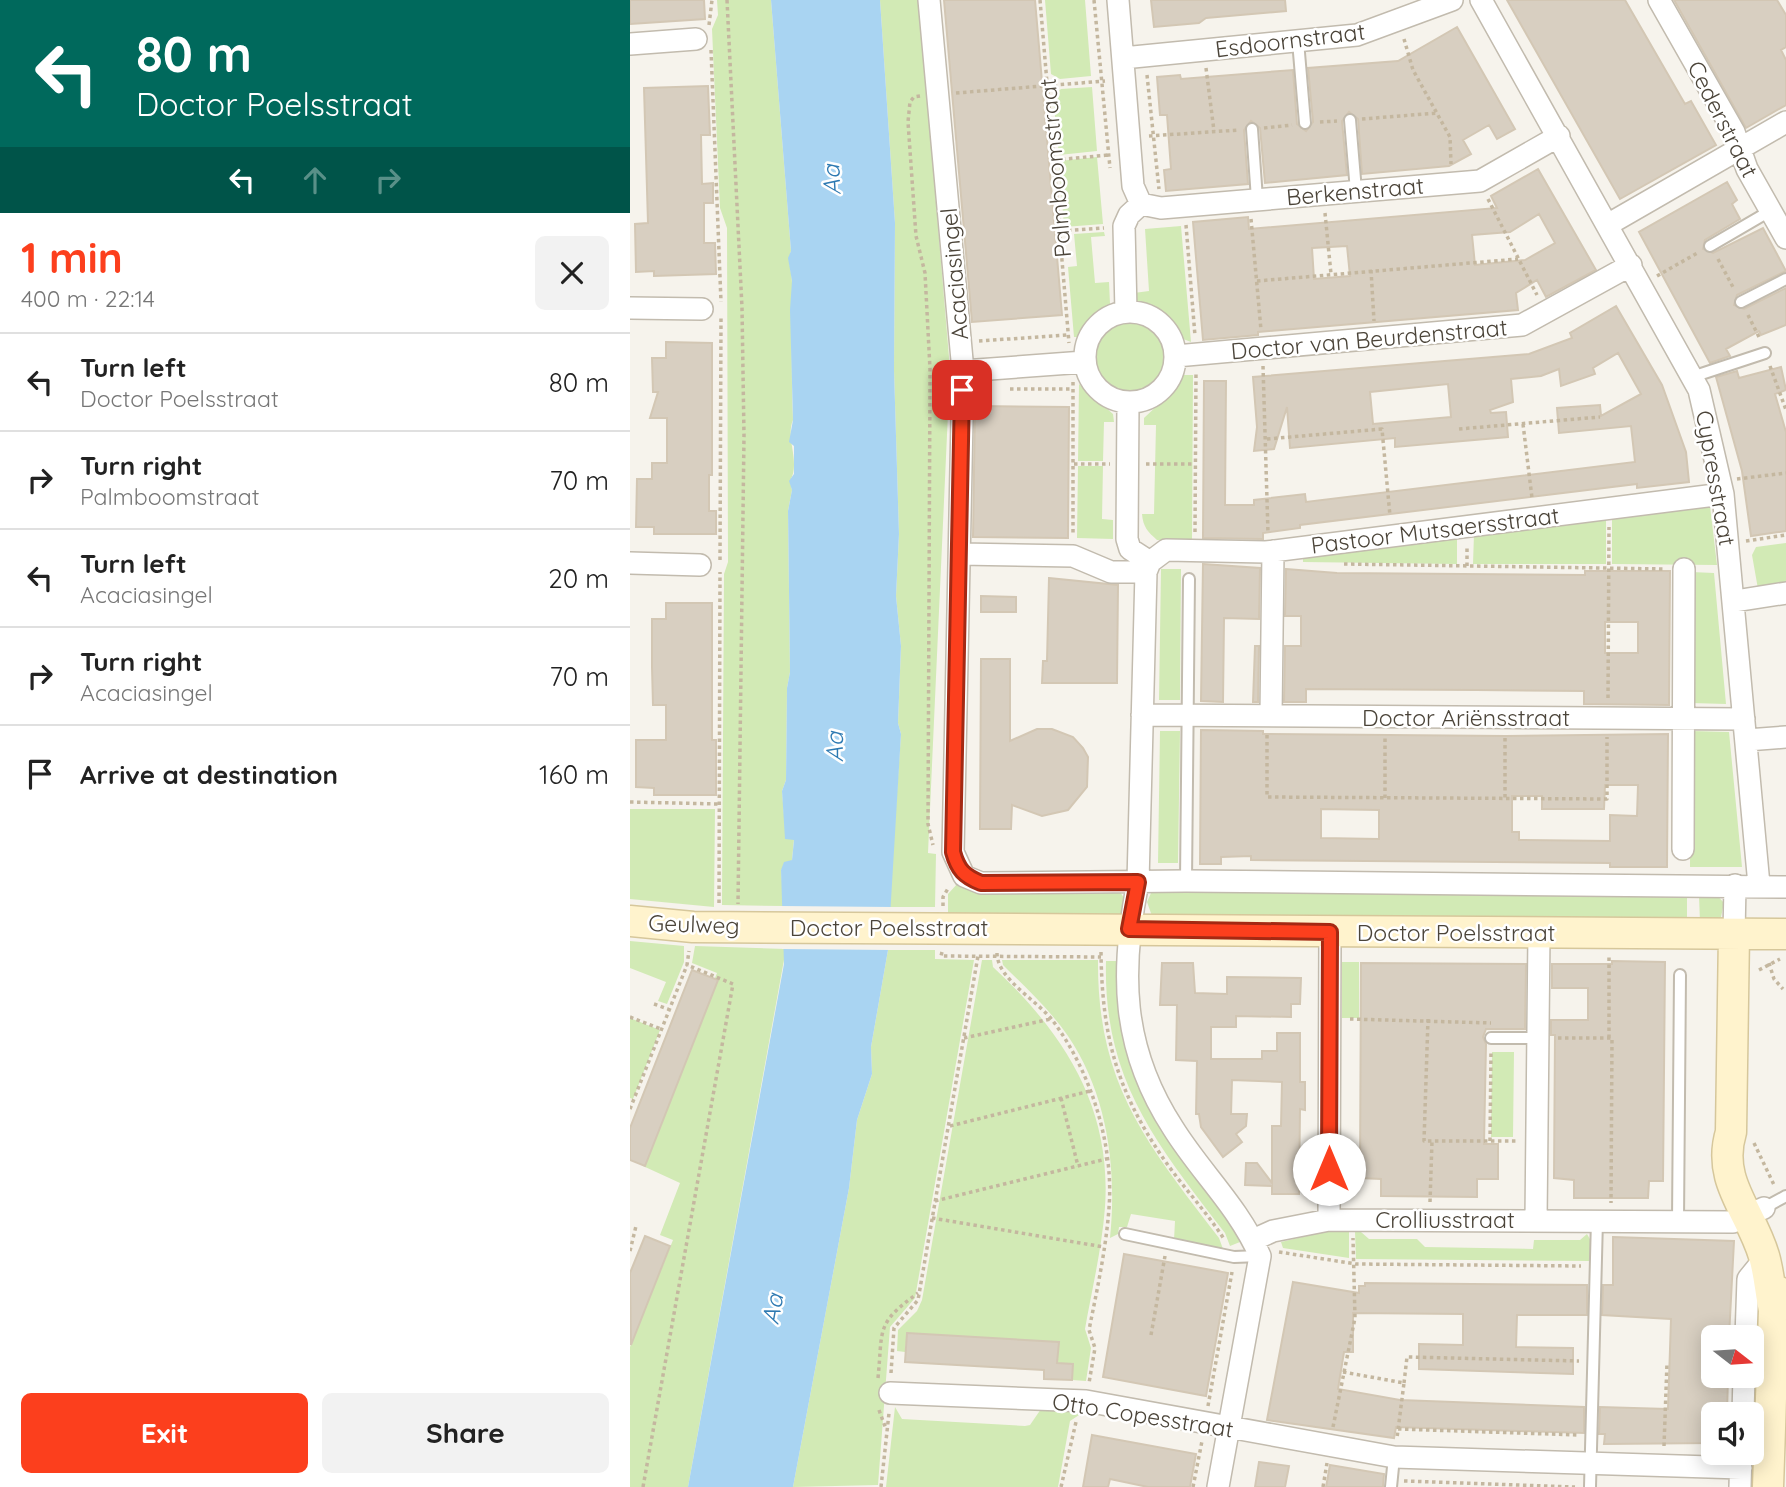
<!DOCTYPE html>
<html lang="en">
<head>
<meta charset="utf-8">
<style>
  :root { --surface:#fff; --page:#f2f2f2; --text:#222; --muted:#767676; --line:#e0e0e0; --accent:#fc3f1d }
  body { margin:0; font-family:Quicksand,sans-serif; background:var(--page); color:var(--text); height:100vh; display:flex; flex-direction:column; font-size:26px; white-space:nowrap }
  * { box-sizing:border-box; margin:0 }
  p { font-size:23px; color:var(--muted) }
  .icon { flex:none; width:38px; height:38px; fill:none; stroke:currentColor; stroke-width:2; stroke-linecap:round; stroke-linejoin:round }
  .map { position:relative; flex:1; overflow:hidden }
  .drawer { display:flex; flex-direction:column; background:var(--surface); width:630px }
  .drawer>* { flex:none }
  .top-card { background:#00695c; color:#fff; overflow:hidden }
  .needle { width:46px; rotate:107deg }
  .controls { position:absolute; left:1071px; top:1325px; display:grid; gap:14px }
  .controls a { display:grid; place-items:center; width:63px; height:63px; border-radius:10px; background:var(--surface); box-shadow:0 4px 18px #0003; font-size:35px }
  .pin { position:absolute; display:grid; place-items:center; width:60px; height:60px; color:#fff; margin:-30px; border-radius:14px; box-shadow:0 4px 10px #0006 }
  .me { position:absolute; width:77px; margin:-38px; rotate:0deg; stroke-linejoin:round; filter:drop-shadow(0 0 5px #0008) }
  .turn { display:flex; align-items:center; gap:24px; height:147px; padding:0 21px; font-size:32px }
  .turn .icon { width:91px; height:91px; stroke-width:2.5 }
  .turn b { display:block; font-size:49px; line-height:60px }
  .lanes { display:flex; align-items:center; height:66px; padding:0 21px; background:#0003; justify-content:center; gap:35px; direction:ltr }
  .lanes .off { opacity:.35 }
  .round { display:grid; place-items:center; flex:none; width:74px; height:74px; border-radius:10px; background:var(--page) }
  .headline { display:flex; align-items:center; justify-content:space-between; height:119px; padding:0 21px }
  h1 { font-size:42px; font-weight:700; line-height:52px; color:var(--accent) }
  .action { display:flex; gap:14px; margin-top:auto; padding:14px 21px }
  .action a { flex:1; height:80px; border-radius:10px; background:var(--accent); color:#fff; font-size:28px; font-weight:700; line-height:80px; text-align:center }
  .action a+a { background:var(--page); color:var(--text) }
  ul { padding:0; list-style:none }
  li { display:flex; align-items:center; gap:21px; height:98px; padding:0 21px; border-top:2px solid var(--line) }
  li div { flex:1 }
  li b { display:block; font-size:26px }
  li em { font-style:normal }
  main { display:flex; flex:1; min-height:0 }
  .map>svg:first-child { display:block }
  .green { fill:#d2eab5 }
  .water { fill:#a9d4f2 }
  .pier { fill:#f6f3ec }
  .building { fill:#d8cfc1; stroke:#d3c7b4; stroke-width:2; fill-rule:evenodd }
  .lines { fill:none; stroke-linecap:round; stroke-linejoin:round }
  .lane-casing { stroke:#c2bbae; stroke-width:14 }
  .street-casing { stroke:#c2bbae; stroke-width:24 }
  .secondary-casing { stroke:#d6c79b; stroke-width:33 }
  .path { stroke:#c4b79f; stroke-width:3.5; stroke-dasharray:3.5 3.5; stroke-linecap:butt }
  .lane { stroke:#fff; stroke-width:10 }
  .street { stroke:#fff; stroke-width:21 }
  .secondary { stroke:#fff3cd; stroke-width:30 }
  .route-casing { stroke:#a42913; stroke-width:18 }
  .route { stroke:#fc3f1d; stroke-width:12 }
  .labels { text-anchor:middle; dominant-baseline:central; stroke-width:5; stroke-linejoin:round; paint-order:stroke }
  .street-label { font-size:23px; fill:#4b4439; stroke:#fff }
  .water-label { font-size:24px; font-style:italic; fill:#2e7ab2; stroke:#fff }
</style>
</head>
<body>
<main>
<section class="drawer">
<div class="top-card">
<div class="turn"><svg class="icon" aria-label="left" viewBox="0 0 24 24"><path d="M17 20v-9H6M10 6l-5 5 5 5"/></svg><div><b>80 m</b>Doctor Poelsstraat</div></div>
<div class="lanes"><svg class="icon" aria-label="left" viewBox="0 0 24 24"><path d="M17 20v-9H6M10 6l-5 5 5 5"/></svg><svg class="icon off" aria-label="ahead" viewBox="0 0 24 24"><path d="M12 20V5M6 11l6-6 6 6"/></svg><svg class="icon off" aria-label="right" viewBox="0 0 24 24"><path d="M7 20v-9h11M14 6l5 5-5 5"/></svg></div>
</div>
<div class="headline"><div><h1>1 min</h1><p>400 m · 22:14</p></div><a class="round"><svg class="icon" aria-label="close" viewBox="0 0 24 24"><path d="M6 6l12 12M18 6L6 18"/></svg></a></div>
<ul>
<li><svg class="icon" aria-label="left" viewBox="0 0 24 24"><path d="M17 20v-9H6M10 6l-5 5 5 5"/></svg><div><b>Turn left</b><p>Doctor Poelsstraat</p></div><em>80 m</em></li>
<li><svg class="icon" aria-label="right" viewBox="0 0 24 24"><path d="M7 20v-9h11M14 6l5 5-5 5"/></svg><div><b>Turn right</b><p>Palmboomstraat</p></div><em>70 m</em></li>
<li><svg class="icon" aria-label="left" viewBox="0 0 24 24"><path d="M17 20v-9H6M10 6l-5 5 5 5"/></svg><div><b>Turn left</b><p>Acaciasingel</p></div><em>20 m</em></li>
<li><svg class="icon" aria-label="right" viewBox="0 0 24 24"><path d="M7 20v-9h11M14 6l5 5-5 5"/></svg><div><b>Turn right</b><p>Acaciasingel</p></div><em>70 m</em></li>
<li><svg class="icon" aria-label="arrive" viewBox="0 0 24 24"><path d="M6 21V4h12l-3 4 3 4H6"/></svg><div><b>Arrive at destination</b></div><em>160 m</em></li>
</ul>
<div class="action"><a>Exit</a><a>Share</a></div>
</section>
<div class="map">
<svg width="1156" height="1487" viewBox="0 0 1156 1487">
  <rect width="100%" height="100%" fill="#f6f3ec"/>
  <path class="green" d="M87 0H141L161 251C157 262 162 271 162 283 162 329 161 374 163 420 155 439 171 462 160 481L162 490 158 511 160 672 157 688 156 780 152 791 156 839H164L162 860 151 870 154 906 92 905 94 574 98 562 97 228 90 208 82 29 88 15Z
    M250 0H289L320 369 298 853 306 854 305 907H259L271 734 268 723 271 646 266 596 269 534 264 370 265 223Z
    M415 0H455L461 76 430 79 421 74Z
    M462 87 467 151 429 155 423 96 431 89Z
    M467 157 473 224 434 227 429 161Z
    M551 226 561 342 548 337 534 318 505 301 504 293 519 291 515 229Z
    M474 232 475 236 461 237 465 283 479 282 480 304 460 318 449 337H444L438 267 447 266 444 234Z
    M464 358a36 36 0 1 1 72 0a36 36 0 1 1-72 0Z
    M553 375H563L562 540H527C518 532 513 527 512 514H524L526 425H514V418L548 386Z
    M449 384 483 414 484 422H474L473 461H448Z
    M448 466H473L472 519 483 520V539L447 538Z
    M1080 506 1087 565 982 564V517Z
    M976 518V564H843L844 534Z
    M827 536V564L673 562V555Z
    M1156 543V584L1128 589 1122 555 1126 547Z
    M531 569H551L550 700H529Z
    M1061 572 1084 573 1096 704 1061 703Z
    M530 731H550L548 863H528Z
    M1061 731 1099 732 1112 867H1060Z
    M0 809H85L84 907 0 899Z
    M328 883 488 890C496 898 496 904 492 914L483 917H318V894Z
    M528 890 1057 894V922L522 916 517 902 521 893Z
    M1085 893 1094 903 1091 917 1085 922H1070L1069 896Z
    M0 941 54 946V962L37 1004 28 1001 36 982 0 968Z
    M65 946 156 949 58 1487H0V1347L43 1240 30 1235 50 1183 13 1166 11 1162 87 973 62 963Z
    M258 950H305V959L344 960 285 1298 260 1327 248 1485 163 1487 219 1188 227 1120 242 1074 241 1047Z
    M352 960H362L363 967C433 1032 482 1106 475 1207 472 1248 462 1289 455 1329L461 1348 456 1381 442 1380 443 1364 427 1363 428 1343 277 1333 275 1352 267 1351 268 1330 287 1311 292 1300Z
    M372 960H468C467 1085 517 1144 589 1238L593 1249 544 1240 545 1221 501 1214 497 1227H489L488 1234 480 1238C487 1170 478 1095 438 1036 420 1010 396 988 373 965Z
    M476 961H486C487 1082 538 1133 604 1227L610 1242 600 1246 595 1233C526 1143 473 1080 476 961Z
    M712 962H729V1018H712Z
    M0 1018 30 1030 3 1099 0 1098Z
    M862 1052H884L883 1137H861Z
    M702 1230 719 1231V1258L653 1248 651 1242Z
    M725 1231 731 1232 739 1239H787L795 1247 903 1249 904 1240H950L957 1234 961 1241 960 1261 726 1259Z
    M265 1407 272 1419 395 1426 400 1425 411 1409H450L449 1415 440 1421 428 1487H256Z"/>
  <path class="water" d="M141 0H250L265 223 264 370 269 534 266 596 271 646 268 723 271 734 258 950 241 1047 242 1074 227 1120 219 1188 163 1487H58L154 964 151 870 154 862 162 860 164 840 155 839 152 791 156 780 157 688 160 672 158 511 162 490 159 481 164 474V446L159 442 163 420 160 310 162 281 158 258 161 251Z"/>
  <path class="pier" d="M150 906 263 907 261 950 152 949Z"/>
  <path class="building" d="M0 0H74L75 19 0 24Z
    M314 0H405L432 315 342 322Z
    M521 0H655L656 11 576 18 569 23 524 27Z
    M877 0H995L1055 104 1061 101 1086 145 990 199Z
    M1044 0H1147L1156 15V47L1151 50 1156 60V105L1116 128Z
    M827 27 885 129 867 139 859 125 833 140 841 154 819 166 732 174 728 119 719 112 712 121 717 175 635 183 630 128 621 121 614 130 618 184 536 191 534 170 541 169 537 115H530L527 77 550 75 551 79 663 70 667 124 676 131 683 122 678 68 768 61Z
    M78 86 80 135H71L72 184 83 183V203H74V243H85L86 274 24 276V271L6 272 5 224 18 223 14 88Z
    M908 169 966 270 916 297 907 280 886 293 888 310 628 332V335L573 340 563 222 618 217 619 229 867 208 861 196ZM909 214 925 243 895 260 845 265 842 235 880 232ZM717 246 720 276 684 279 682 248Z
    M1097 182 1107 200 1102 204 1110 219 1075 240 1073 249 1083 253 1133 228 1156 271 1107 295 1104 305 1114 309 1156 288V325L1131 335 1129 331 1096 349 1100 356 1080 363 1009 232Z
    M986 306 1032 385 1056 452 1059 482 1007 488V484L670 525V528L633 533V539L573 538 574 381H596L595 505H624V500L675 494 676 502 1005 462 1001 426 929 433 927 408 970 405 971 416 1011 394 988 353 963 368 965 374 931 386 929 369 911 376 881 379 883 402 860 410 861 413 876 412 878 437 765 447V438L660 448 657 407 644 449 624 451 627 427 623 377 899 354 942 338 940 333ZM818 384 821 417 743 424 740 392Z
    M36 342 82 343V475H79V511H86V534H24V527H6L7 479H22V463H37V418H20L28 392H23L22 358H36Z
    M1151 367 1156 390 1145 394 1156 432V531L1121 536 1112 471 1086 377 1107 371 1109 378Z
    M345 406 439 407 438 538 343 537Z
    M573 564 630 568 629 619 594 618 593 702 571 701Z
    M656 569 707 573 955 575V571H1040L1039 705 954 704V691L846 690 676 689V702H654L655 646H671V616H655ZM975 622H1008V653H975Z
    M419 578 488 585 487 683H412L413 661H417Z
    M351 596 386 597V612H351Z
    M36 603H82V740H86V795H24V788L6 787V740H36V705H23L22 667V619H36Z
    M625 646H629L628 702H623Z
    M351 659H380V741L407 729H422L443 737 453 748 458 757 457 787 438 810 412 816 382 805 381 829H350Z
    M571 730 633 731V734L876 736 1038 734 1037 867H980V863L621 860V856L591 857V864H570ZM975 785H1008L1007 816 980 815V841L889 840V832H882V796H912V809H974ZM691 809 749 810V839L691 838Z
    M982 961 1035 962 1033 1181H1019L1018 1198H944V1180L924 1178 925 1035H921V1020H958V988H922V964H982Z
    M532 963H563L565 993 597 994V977L671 978 670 1004H661V1017L606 1016V1027H581V1059H632V1051H647V1033H670V1082H675V1110L670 1109 669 1194H642V1186L615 1185 616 1163H627L642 1183V1126H651L652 1082 602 1080 601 1114H617L616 1126 606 1134 612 1142 593 1157 571 1127 569 1114H566L567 1061 546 1060 547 1005H530Z
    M731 963 896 964 895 1029H856L853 1037 856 1044 854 1144H868V1179H847V1197L751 1196V1179L730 1178Z
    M62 970 88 980 15 1166 0 1160V1128Z
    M15 1236 40 1246 1 1345 0 1273Z
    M983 1237 1104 1241 1099 1337H1083V1376H1098L1097 1414H1083V1443L974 1444 975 1434H969L970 1407 1038 1409 1041 1319 972 1315 973 1285H983Z
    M494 1254 598 1273 576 1396 473 1377Z
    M663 1282 729 1293V1286H735V1283L957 1285V1315H887L886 1347 943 1348V1374L789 1369V1344L833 1345V1314L723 1313V1352H714L708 1389 770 1400 954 1407V1433L766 1427 764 1438 637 1420Z
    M277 1333 429 1342 427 1363 443 1364 442 1380 414 1379V1370L275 1362Z
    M462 1435 566 1454 560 1487H518L480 1479 478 1487H453Z
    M629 1462 659 1466 655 1487H625Z
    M700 1465 754 1474 753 1487H696Z"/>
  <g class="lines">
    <defs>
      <path id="lane" d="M668 41 675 123
        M720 120 726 191
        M622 129 627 199
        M1080 246 1140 211
        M1111 302 1156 279
        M1062 377 1135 353
        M556 881 559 579
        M861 1038H908
        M1134 1208 1156 1196
        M1048 1221 1050 975
        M495 1234 604 1257 630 1256
        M761 1487 764 1457
        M960 1487 967 1220"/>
      <path id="street" d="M299 0 333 371 323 852 334 876 351 883 556 881 1156 887
        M488 0 503 186 511 204 499 215 494 226 496 312
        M851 0 1069 390 1093 494 1129 885
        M1029 0 1104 132 1117 169 1156 238
        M0 44 66 39
        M493 58 727 35 822 0
        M511 204 531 208 850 181 929 136
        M979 224 1156 122
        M0 308 72 309
        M455 357a45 45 0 1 1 90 0a45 45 0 1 1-90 0Z
        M546 356 892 325 1001 265
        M333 371 454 362
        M498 403 497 539 500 549 520 562 516 572 508 882C490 972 491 1048 543 1128 571 1173 608 1206 630 1256L588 1487
        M330 554 443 556 481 572H516
        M520 562 536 550 636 552 1093 494
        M0 563 70 565
        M1105 601 1156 593
        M512 715 1114 719
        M641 715 643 551
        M1117 740 1156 737
        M1053 849 1054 569
        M1104 934 1105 885
        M699 1220 700 931
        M906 1220 909 933
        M623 1240 643 1231 699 1220 1103 1222 1134 1208
        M1116 1337 1118 1279 1135 1258
        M260 1393 456 1401 764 1457 1111 1468
        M1113 1414 1114 1376
        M1110 1487 1111 1452"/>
      <path id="secondary" d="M0 921 63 927 1156 934
        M1104 934 1101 1132C1086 1181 1121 1211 1134 1256 1139 1273 1140 1292 1144 1310
        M1138 1487 1144 1310 1149 1292"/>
    </defs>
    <use href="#lane" class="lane-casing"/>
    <use href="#street" class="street-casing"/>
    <use href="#secondary" class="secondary-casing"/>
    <path class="path" d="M97 0 112 308 114 436 108 904
      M410 0 439 343
      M464 0 480 168
      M79 25 82 0
      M774 39 783 70 820 137 821 164
      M81 50 91 302
      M576 68 584 131
      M517 75 529 189
      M326 93 475 81
      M290 96 284 97 280 102 278 122 286 236 295 273 300 369 298 824 303 845
      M732 119 807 113
      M690 122 707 121
      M634 128 662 125
      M519 136 609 130
      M425 160 478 155
      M858 199 907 295
      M695 213 701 274
      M621 219 631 330
      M556 225 565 336
      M431 231 474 228
      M1088 259 1104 289
      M741 270 744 321
      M1027 276 1069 252
      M627 281 888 259
      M1118 315 1130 339
      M349 341 438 335
      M633 366 638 533
      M1140 366 1156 410
      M443 382V535
      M380 389H443
      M893 424 902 498
      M829 429 970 417
      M637 439 752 429 760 516
      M444 464H480
      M516 464H564
      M1107 479 1156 473
      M565 532 566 372
      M1116 541 1156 535
      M90 560 91 316
      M714 564 1035 569
      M837 566V546
      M978 698 979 527
      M637 735V797L977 799V737
      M875 738V799
      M755 798V736
      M0 802 89 804
      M89 903 90 572
      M313 906V897L319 887
      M312 952 311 956 471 957
      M471 952C472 1035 486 1089 533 1158 552 1186 576 1211 594 1239
      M367 953C367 979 407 1000 423 1021 461 1072 484 1145 479 1208 476 1249 467 1290 459 1330L465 1348 459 1383
      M1139 963 1144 979 1153 989
      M1129 970 1150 959
      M24 1004 38 1009
      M0 1017 31 1029
      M720 1019 861 1023
      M798 1019 794 1141H887
      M334 1038 421 1019
      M928 1038H982L981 1203
      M979 1038V956
      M431 1098 448 1166
      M0 1109 57 965
      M320 1126 460 1091
      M860 1141 861 1052
      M1124 1143 1145 1187
      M305 1201 476 1159
      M800 1202 802 1141
      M302 1218 474 1247
      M0 1251 6 1226
      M649 1252 726 1264 951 1266
      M521 1335 535 1256
      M713 1372 774 1383 767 1438
      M261 1373 264 1328 288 1300 348 956
      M248 1378C253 1329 245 1324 288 1293
      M774 1383 777 1357 949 1361
      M578 1406 602 1272
      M249 1410 256 1429
      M703 1427 725 1318 723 1238
      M768 1429 949 1435
      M1034 1446 1037 1363
      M774 1481 945 1487
      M13 1487 103 984 57 965 59 951
      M251 1487 259 1413
      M431 1487 446 1422
      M563 1487 572 1441
      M693 1487 697 1463"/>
    <use href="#lane" class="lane"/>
    <use href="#street" class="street"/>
    <use href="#secondary" class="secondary"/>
  </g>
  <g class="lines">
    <defs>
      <path id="route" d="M332 390 323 852C328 870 334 876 351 883L508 882 499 929 700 932 699 1169"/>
    </defs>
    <use href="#route" class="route-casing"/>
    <use href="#route" class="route"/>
  </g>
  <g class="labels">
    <g class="street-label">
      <text transform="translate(660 40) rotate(-7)">Esdoornstraat</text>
      <text transform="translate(1093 119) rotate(63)">Cederstraat</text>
      <text transform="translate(425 168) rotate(-95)">Palmboomstraat</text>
      <text transform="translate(725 191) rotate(-5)">Berkenstraat</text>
      <text transform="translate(324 274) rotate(-95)">Acaciasingel</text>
      <text transform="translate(739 339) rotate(-5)">Doctor van Beurdenstraat</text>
      <text transform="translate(1086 478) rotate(80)">Cypresstraat</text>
      <text transform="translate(805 530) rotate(-7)">Pastoor Mutsaersstraat</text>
      <text x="836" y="717">Doctor Ariënsstraat</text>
      <text transform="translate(64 924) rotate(2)">Geulweg</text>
      <text x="259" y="927">Doctor Poelsstraat</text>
      <text x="826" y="932">Doctor Poelsstraat</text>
      <text x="815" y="1219">Crolliusstraat</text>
      <text transform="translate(513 1415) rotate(9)">Otto Copesstraat</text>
    </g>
    <g class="water-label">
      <text transform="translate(201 180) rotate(-93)">Aa</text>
      <text transform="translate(204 747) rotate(-90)">Aa</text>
      <text transform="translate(142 1309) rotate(-80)">Aa</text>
    </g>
  </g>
</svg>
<div class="controls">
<a><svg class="needle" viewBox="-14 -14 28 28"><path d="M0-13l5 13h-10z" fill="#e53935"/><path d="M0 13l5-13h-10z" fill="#767676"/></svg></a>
<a><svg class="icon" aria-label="sound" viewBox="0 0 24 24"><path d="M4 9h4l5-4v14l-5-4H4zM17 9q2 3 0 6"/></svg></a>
</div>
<div class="pin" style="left:332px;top:390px;background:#d93025"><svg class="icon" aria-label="arrive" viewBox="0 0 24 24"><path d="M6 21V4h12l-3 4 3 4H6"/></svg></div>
<svg class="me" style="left:699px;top:1169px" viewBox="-20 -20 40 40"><circle r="19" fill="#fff"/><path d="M0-13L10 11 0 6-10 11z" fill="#fc3f1d"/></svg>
</div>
</main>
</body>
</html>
